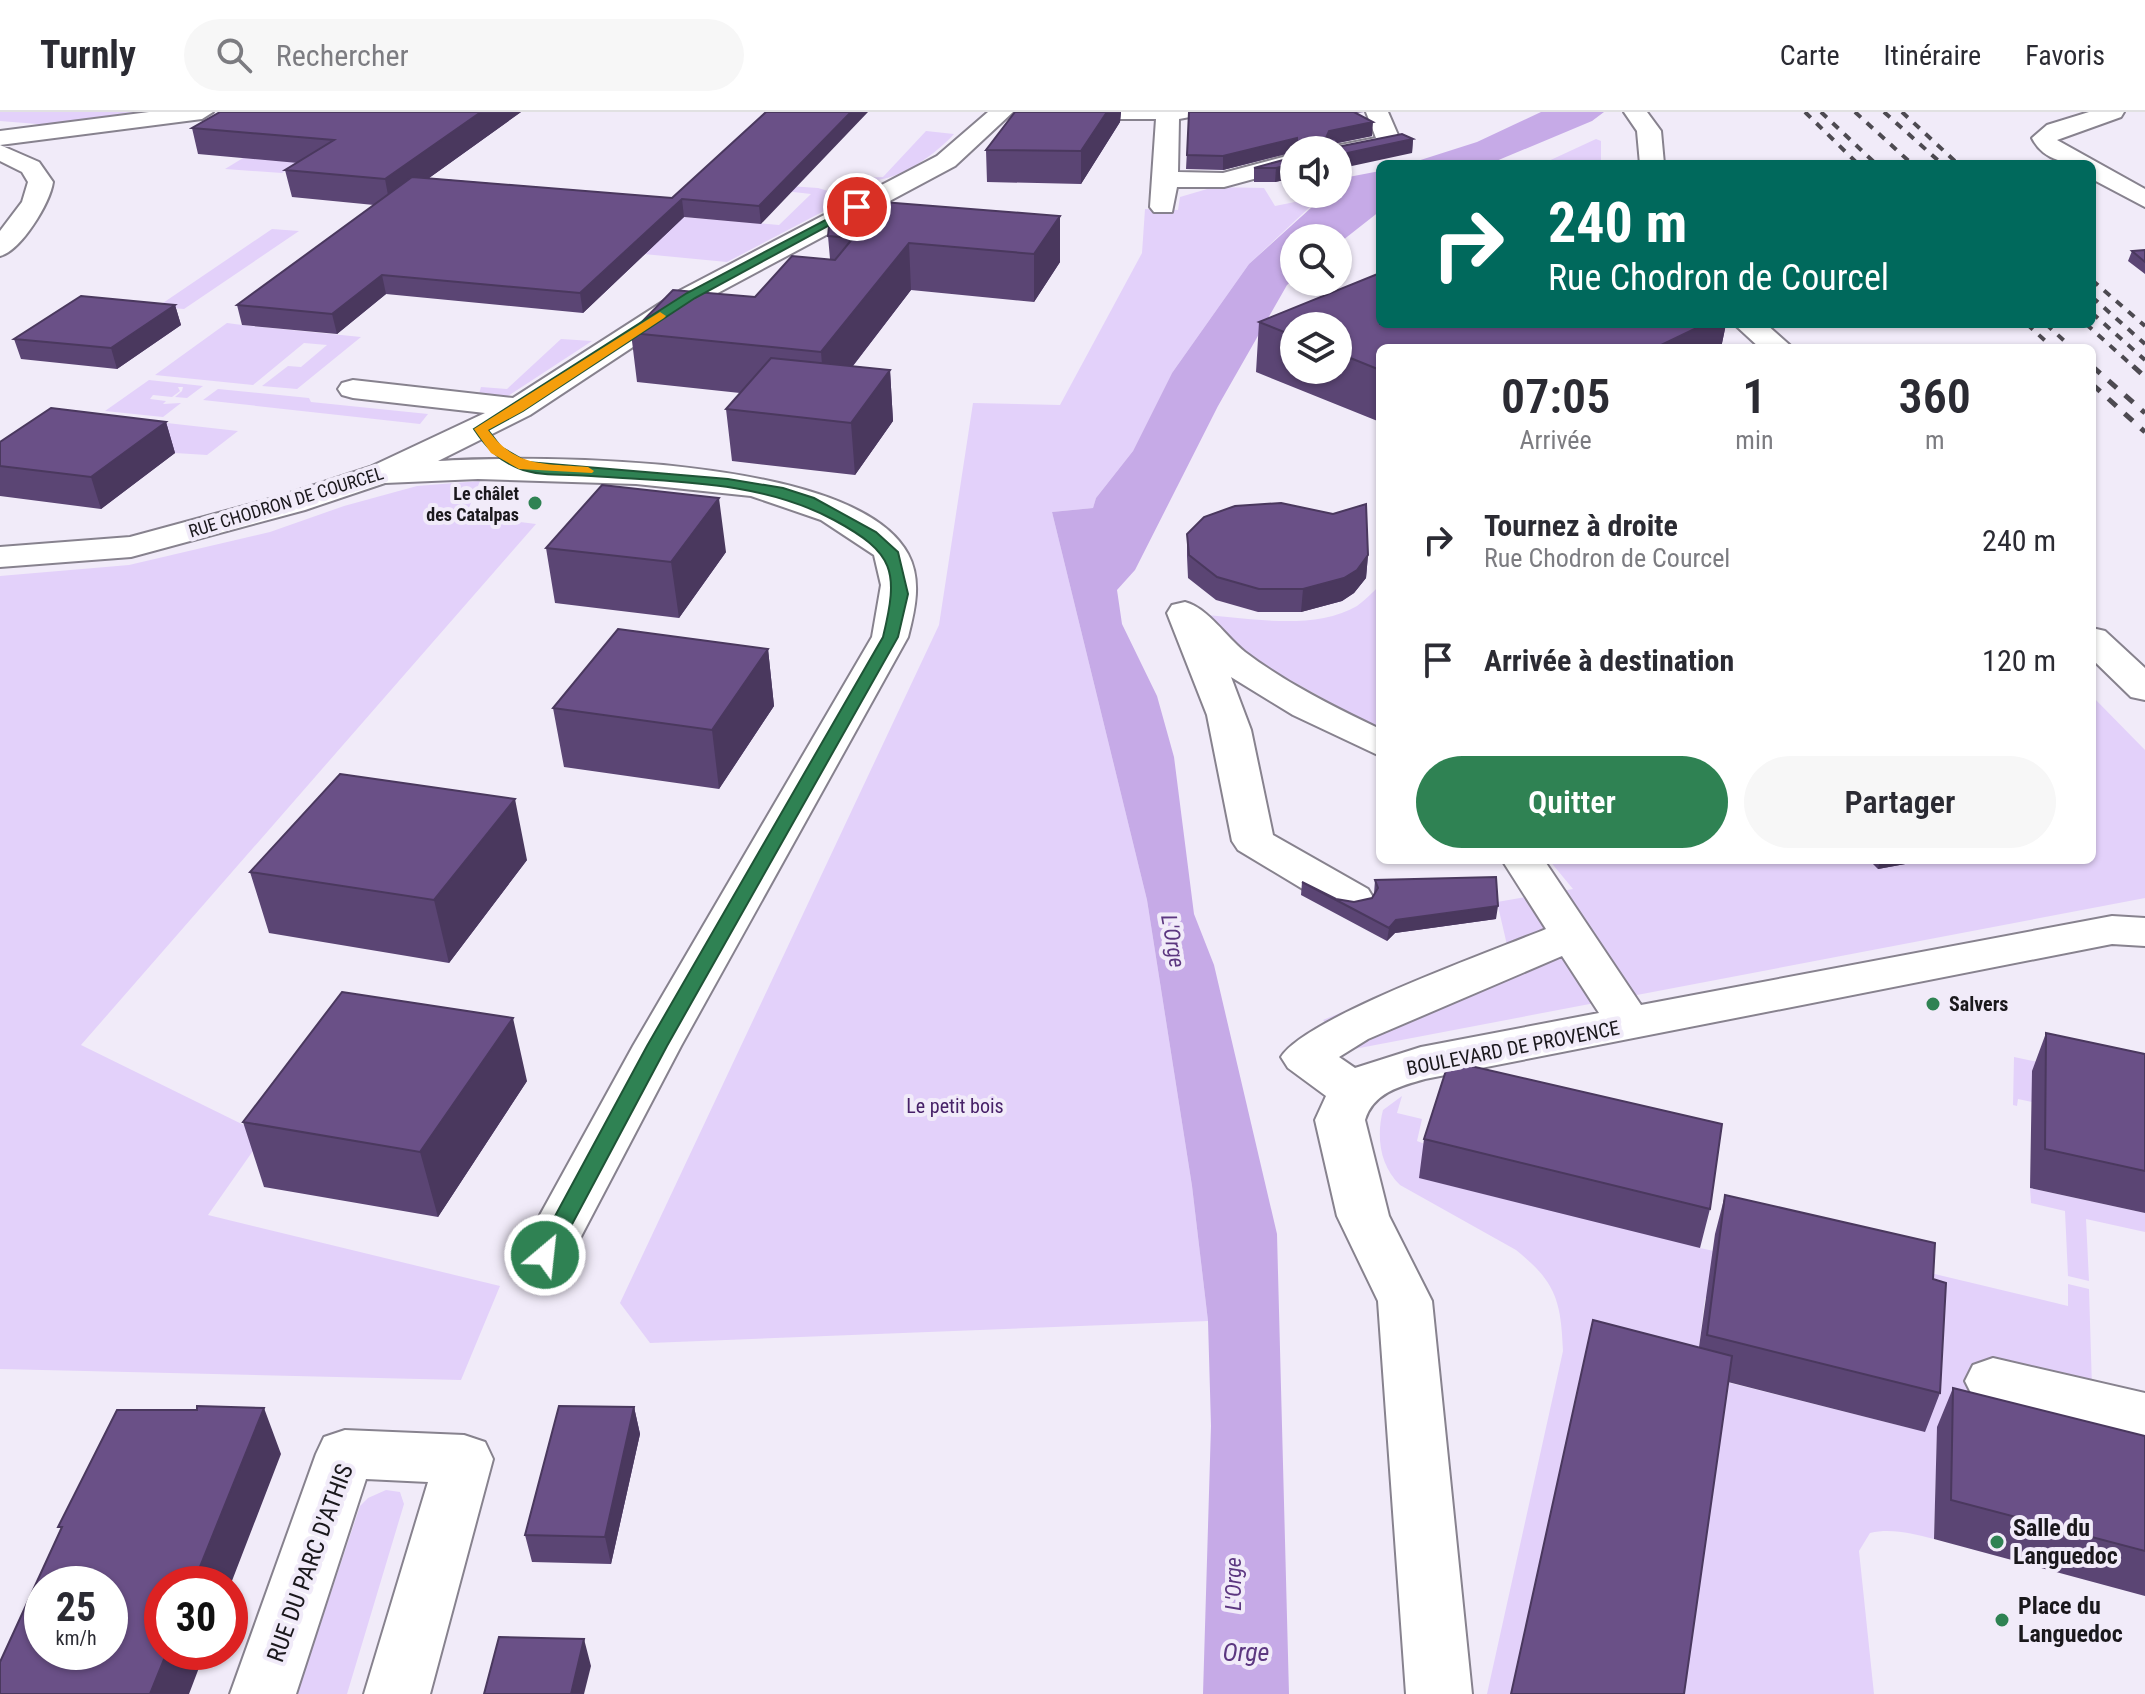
<!DOCTYPE html>
<html lang="fr">
<head>
<meta charset="utf-8">
<style>
  :root { --surface:#fff; --page:#f7f7f7; --text:#2b2b33; --muted:#7c7c81; --line:#e1e1e2; --accent:#2f8253 }
  body { margin:0; font-family:"Roboto Condensed",sans-serif; background:var(--page); color:var(--text); height:100vh; display:flex; flex-direction:column; font-size:30px; white-space:nowrap }
  * { box-sizing:border-box; margin:0 }
  p { font-size:26px; color:var(--muted) }
  .icon { flex:none; width:44px; height:44px; fill:none; stroke:currentColor; stroke-width:2; stroke-linecap:round; stroke-linejoin:round }
  .map { position:relative; flex:1; overflow:hidden }
  .details { position:absolute; left:1376px; top:232px; width:720px; height:520px; display:flex; flex-direction:column; background:var(--surface); border-radius:12px; box-shadow:0 2px 6px #0004 }
  .details>* { flex:none }
  .guide { position:absolute; left:1376px; top:48px; width:720px; height:168px; border-radius:12px; box-shadow:0 2px 6px #0004; background:#00695c; color:#fff; overflow:hidden }
  .buttons { position:absolute; left:1280px; top:24px; display:grid; gap:16px }
  .buttons a { display:grid; place-items:center; width:72px; height:72px; border-radius:50%; background:var(--surface); box-shadow:0 2px 6px #0004; font-size:40px }
  .speed { position:absolute; left:24px; top:1454px; display:flex; gap:16px; font-size:40px; font-weight:700; text-align:center }
  .speed>* { display:grid; place-content:center; width:104px; height:104px; border-radius:50%; background:var(--surface); box-shadow:0 2px 6px #0004; line-height:1 }
  .speed small { font-size:20px; font-weight:400 }
  .speed .limit { border:12px solid #d22; background:#fff; color:#111 }
  .pin { position:absolute; display:grid; place-items:center; width:68px; height:68px; color:#fff; margin:-34px; border:4px solid #fff; border-radius:50%; box-shadow:0 2px 8px #0007 }
  .me { position:absolute; width:88px; margin:-44px; rotate:28deg; stroke-linejoin:round; filter:drop-shadow(0 0 6px #0008) }
  .turn { display:flex; align-items:center; gap:28px; height:168px; padding:0 40px; font-size:36px }
  .turn .icon { width:104px; height:104px; stroke-width:2.5 }
  .turn b { display:block; font-size:56px; line-height:68px }
  .eta { display:flex; justify-content:space-evenly; align-items:center; height:136px; text-align:center }
  .eta b { font-size:48px; font-weight:600; line-height:56px }
  .primary-button { display:flex; gap:16px; margin-top:auto; padding:16px 40px }
  .primary-button a { flex:1; height:92px; border-radius:48px; background:var(--accent); color:#fff; font-size:32px; font-weight:600; line-height:92px; text-align:center }
  .primary-button a+a { background:var(--page); color:var(--text) }
  ul { padding:0; list-style:none }
  li { display:flex; align-items:center; gap:24px; height:120px; padding:0 40px }
  li div { flex:1 }
  li b { display:block; font-size:30px }
  li em { font-style:normal }
  header { display:flex; align-items:center; gap:48px; box-sizing:border-box; height:112px; padding:0 40px; background:var(--surface); border-bottom:2px solid var(--line) }
  header strong { font-size:38px }
  nav { display:flex; gap:44px; margin-inline-start:auto; font-size:28px }
  .search { width:560px; height:72px; background:var(--page); display:flex; align-items:center; gap:20px; box-sizing:border-box; padding:0 28px; border-radius:44px; color:var(--muted); font-size:30px }
  .map>svg:first-child { display:block }
  .green { fill:#e3d1fa }
  .water { fill:#c6aae7 }
  .lines { fill:none; stroke-linecap:round; stroke-linejoin:round }
  .minor-casing { stroke:#87828e; stroke-width:4 }
  .minor { fill:#fff; fill-rule:evenodd }
  .rail-far1 { stroke:#4d4a51; stroke-width:4; stroke-dasharray:8 8; stroke-linecap:butt }
  .rail { stroke:#4d4a51; stroke-width:5; stroke-dasharray:11 11; stroke-linecap:butt }
  .wall { fill:#5b4574; fill-rule:evenodd }
  .shaded-wall { fill:#4a385e }
  .building { fill:#6a5087; stroke:#4a385e; stroke-width:2; fill-rule:evenodd }
  .route { fill:#2f8253; stroke:#1f5436; stroke-width:2 }
  .slow { fill:#f59e0b }
  .poi-dot { fill:#2f8253; stroke:#f1ebf9; stroke-width:3 }
  .labels { text-anchor:middle; dominant-baseline:central; stroke-width:8; stroke-linejoin:round; paint-order:stroke }
  .far-poi-label { font-size:18px; font-weight:bold; fill:#1a181c; stroke:#f1ebf9; text-anchor:end }
  .far-street-label { font-size:18px; fill:#1a181c; stroke:#f1ebf9 }
  .poi-label { font-size:20px; font-weight:bold; fill:#1a181c; stroke:#f1ebf9; text-anchor:start }
  .street-label { font-size:20px; fill:#1a181c; stroke:#f1ebf9 }
  .park-label { font-size:20px; fill:#472168; stroke:#f1ebf9 }
  .water-label { font-size:22px; font-style:italic; fill:#5c3780; stroke:#f1ebf9 }
  .near-poi-label { font-size:24px; font-weight:bold; fill:#1a181c; stroke:#f1ebf9; text-anchor:start }
  .near-street-label { font-size:24px; fill:#1a181c; stroke:#f1ebf9 }
  .near-water-label { font-size:26px; font-style:italic; fill:#5c3780; stroke:#f1ebf9 }
</style>
</head>
<body>
<header>
<strong>Turnly</strong>
<div class="search"><svg class="icon" aria-label="search" viewBox="0 0 24 24"><circle cx="10" cy="10" r="6"/><path d="M15 15l6 6"/></svg>Rechercher</div>
<nav><a>Carte</a><a>Itinéraire</a><a>Favoris</a></nav>
</header>
<div class="map">
<svg width="2145" height="1582" viewBox="0 0 2145 1582">
  <rect width="100%" height="100%" fill="#f1ebf9"/>
  <path class="green" d="M0 0H155L50 13 0 9Z
    M926 19 954 22C936 42 890 77 861 66L883 65Z
    M1596 27 1601 29V52H1542Z
    M243 46 298 50 282 61 225 57Z
    M758 72 818 76 842 83 845 88 727 150 633 141 671 104 779 113 811 82 767 77Z
    M1214 75 1264 76 1275 94 1300 89 1313 92 1249 152 1172 261 1133 339 1096 386 1093 396 1052 400 1147 788 1192 1074 1208 1209 650 1231 620 1191 939 513 973 291 1060 293 1142 141 1145 97 1178 98 1180 85Z
    M272 117 299 119 184 197 157 195Z
    M227 211 242 213 361 225 297 277 262 274 288 254 301 255 327 233 304 231 253 273 155 263Z
    M561 227 592 229 505 286 479 282 481 275 507 277Z
    M149 268 203 274 187 286 175 285 182 279 183 275H178L180 279 172 285 153 283 150 287 166 289 163 292 181 291 163 305 105 299Z
    M218 277 309 286 311 290 428 302 420 312 203 288Z
    M158 310 238 319 207 343 175 341Z
    M480 369 466 403 536 412 81 933 264 1023 208 1103 500 1174 461 1268 0 1257V464L129 453 270 420 344 394 417 374Z
    M1380 473V618L1238 539 1191 502C1241 504 1310 521 1357 494 1365 488 1373 480 1380 473Z
    M2092 584 2145 638V786L1349 938 1323 908 1507 833 1497 790 1573 777 1549 748H2092Z
    M2014 945 2086 960 2032 990 2018 987 2017 994 2013 993Z
    M1402 984 1397 1001 1422 1007 1417 1029 1700 1136 1723 1141 1716 1189 1705 1186 1699 1235 1584 1248 1511 1582H1487L1563 1239C1561 1189 1556 1170 1516 1138L1400 1073C1380 1054 1376 1025 1383 998Z
    M2030 1076 2145 1101V1120L2086 1107 2089 1169 2068 1164 2065 1099 2031 1091Z
    M1847 1141 2068 1194V1172L2089 1177 2092 1276 1984 1281 1937 1323 1934 1427C1912 1422 1893 1416 1870 1421L1859 1439 1874 1582H1677L1722 1269 1914 1317Z
    M386 1378 400 1380 404 1392 347 1582H297L360 1394 368 1386Z"/>
  <path class="water" d="M1541 0H1604L1592 9 1489 52H1408L1477 30Z
    M1380 59V99L1338 132V126H1294V167L1287 173 1218 294 1135 458 1117 478 1122 512 1157 584 1174 645 1194 802 1214 853 1277 1122 1289 1582H1203L1211 1314 1208 1209 1192 1074 1147 788 1052 400 1093 396 1096 386 1133 339 1172 261 1249 152 1312 95 1313 92 1300 89 1310 82H1338V67Z"/>
  <g class="lines">
    <defs>
      <path id="minor" d="M149 0H213L202 7 0 33 39 50 53 70C50 91 21 139 0 144V119L22 90 28 70 22 60 0 49V19Z
        M988 0H1013L955 54 701 190 530 303 438 349C539 343 855 343 908 442 922 468 915 498 908 525L681 934 564 1157 545 1163 526 1157 518 1143 633 934 872 525 881 473 874 443 821 408 751 384 636 372 478 367 385 371 305 398 131 445 0 455V435L130 425 281 384 370 355 485 301 353 286 342 283 338 277 342 271 353 268 513 286 681 178 937 44Z
        M1104 0H1193L1190 5 1179 7 1178 60 1223 61 1294 42V56L1224 75H1177L1172 100H1154L1150 95 1156 7H1115Z
        M1366 0H1388L1401 30 1397 35 1338 47V38H1327L1330 35 1376 26Z
        M1624 0H1647L1661 19 1664 52H1640L1637 19Z
        M2089 0H2124L2121 5 2057 28 2145 77V95L2092 67V52C2069 52 2044 50 2032 26L2047 13Z
        M1734 212H1766L1793 236H1760Z
        M1185 490C1208 496 1226 525 1245 540 1286 571 1334 595 1380 617V644L1293 603 1231 565 1251 618 1273 723 1368 777 1374 787 1368 797 1352 800 1336 797 1238 738 1232 729 1207 603 1167 501 1172 493Z
        M2092 516 2105 519 2145 556V588L2131 585 2092 547Z
        M1502 748H1544L1641 893 2112 804 2145 806V834L2112 832 1425 967C1400 974 1373 981 1365 1008L1389 1104 1432 1189 1472 1582H1406L1378 1189 1337 1104 1315 1008 1326 984 1288 956 1281 945C1306 905 1493 839 1546 817ZM1562 844 1599 901 1421 935 1355 956 1339 945 1368 927Z
        M1993 1246 2145 1281V1327L1973 1285 1965 1269 1973 1253Z
        M345 1318 464 1323 485 1330 493 1347 430 1582H364L428 1370 366 1367 296 1582H230L316 1342 324 1325Z"/>
    </defs>
    <use href="#minor" class="minor-casing"/>
    <use href="#minor" class="minor"/>
    <path class="rail-far1" d="M1805 0 1858 52
      M1821 0 1876 52
      M1855 0 1912 52
      M1884 0 1942 52
      M1902 0 1958 52
      M2092 168 2145 214
      M2092 185 2145 232
      M2092 201 2145 248
      M2027 212 2053 236
      M2046 212 2072 236
      M2086 212 2135 256
      M2092 254 2094 256"/>
    <path class="rail" d="M2092 254 2145 301
      M2133 254 2145 265
      M2092 272 2145 320"/>
  </g>
  <path class="wall" d="M220 0H521L429 66 672 86 766 0 761 112 684 105 583 201 386 182 337 222 242 213 237 193 374 93 292 85 285 58 298 51 198 42 192 16Z
    M1015 0H1121L1120 10 1081 72 987 70 986 38Z
    M1189 0H1364L1356 1 1372 24 1337 31V35L1413 27 1412 41 1338 38H1294V40L1223 58 1186 57Z
    M1294 45V66L1275 70H1254V56Z
    M1060 104V150L1034 190 911 178 853 254 890 258 893 309 855 363 732 349 726 297 740 281 637 270 631 221 755 185 830 147 828 124Z
    M2145 138V162L2128 149 2132 139Z
    M175 193 181 213 117 257 21 247 14 227Z
    M1259 210 1380 212H1726L1721 236H1380V310L1256 260ZM1294 214H1338V258H1294Z
    M166 310 175 341 101 397 0 384V330Z
    M1187 422 1368 443 1366 466 1354 481 1342 489 1301 500H1258L1216 488 1188 466 1187 444Z
    M546 436 726 440 679 506 555 491Z
    M768 537 774 594 719 677 564 655 553 596Z
    M527 748 449 851 269 821 250 760Z
    M1869 748H1927L1878 757Z
    M1375 768 1496 807 1395 821 1387 829 1301 783 1302 770 1336 787 1354 790 1372 786 1374 782Z
    M2046 921 2145 942V1101L2030 1076 2032 959Z
    M527 969 438 1105 264 1075 243 1010Z
    M1424 1027 1710 1097 1700 1136 1419 1066Z
    M1725 1083 1933 1167 1940 1281 1925 1320 1728 1270 1699 1235 1715 1122Z
    M1953 1276 2145 1324V1484L1934 1427 1937 1315Z
    M634 1295 640 1322 611 1452 532 1450 525 1423Z"/>
  <path class="shaded-wall" d="M481 0H521L390 94 385 67Z
    M851 0H868L761 112 759 94Z
    M1107 0H1121L1120 10 1081 72V39Z
    M1373 10 1372 24 1328 33 1326 26 1329 19Z
    M1297 26 1296 38H1294V40L1223 58V44Z
    M1413 27 1412 41 1338 57V43Z
    M1294 52V66L1275 70 1276 56Z
    M682 87 684 105 583 201 580 181Z
    M1060 104V150L1034 190V142Z
    M909 131 911 178 825 290 821 240Z
    M382 163 386 182 337 222 332 202Z
    M175 193 181 213 117 257 111 236Z
    M1705 212H1726L1721 236H1655Z
    M890 258 893 309 855 363 851 311Z
    M166 310 175 341 101 397 91 365Z
    M719 386 726 440 679 506 671 450Z
    M1368 443 1366 466 1354 481 1342 489 1301 500 1303 477Z
    M768 537 774 594 719 677 712 618Z
    M515 687 527 748 449 851 434 788Z
    M1880 748H1927L1878 757Z
    M1498 794 1496 807 1395 821 1387 829 1389 816 1396 808Z
    M513 906 527 969 438 1105 420 1040Z
    M634 1295 640 1322 611 1452 605 1425Z
    M264 1296 281 1342 230 1474V1472H193Z
    M584 1527 591 1554 584 1582H571Z
    M167 1540H205L189 1582H150Z"/>
  <path class="building" d="M220 0H481L385 67 285 58 334 28 192 16Z
    M766 0H851L759 94 682 87 580 181 382 163 332 202 237 193 412 65 672 86Z
    M1015 0H1107L1081 39 986 38Z
    M1189 0H1354L1373 10 1329 19 1326 26 1336 27 1337 35 1402 22 1413 27 1338 43V38H1297V26L1223 44 1187 43Z
    M1294 45V52L1276 56H1254Z
    M832 86 1060 104 1034 142 909 131 821 240 631 221 673 178 755 185 792 144 835 148 853 126 828 124Z
    M2145 138V150L2132 139Z
    M1380 161V212H1705L1655 236H1380V258L1338 241V214H1294V224L1259 210Z
    M81 184 175 193 111 236 14 227Z
    M771 246 890 258 851 311 726 297Z
    M51 296 166 310 91 365 0 354V330Z
    M602 373 719 386 671 450 546 436Z
    M1281 391 1333 402 1366 392 1368 443 1357 458 1344 466 1303 477H1259L1217 465 1189 443 1187 422 1204 405 1235 394Z
    M618 517 768 537 712 618 553 596Z
    M340 662 515 687 434 788 250 760Z
    M1496 765 1498 794 1396 808 1389 816 1302 770 1336 787 1354 790 1372 786 1378 776 1375 768Z
    M342 880 513 906 420 1040 243 1010Z
    M2046 921 2145 942V1059L2045 1037Z
    M1449 949 1722 1012 1710 1097 1424 1027Z
    M1725 1083 1935 1131 1933 1167 1946 1171 1940 1281 1707 1223Z
    M1593 1208 1732 1244 1684 1582H1511Z
    M1953 1276 2145 1324V1439L1951 1388Z
    M197 1294 264 1296 193 1472H162V1540H167L150 1582H0V1550L62 1415H58L117 1298H197ZM42 1472H110V1540H42Z
    M559 1294 634 1295 605 1425 525 1423Z
    M499 1525 584 1527 571 1582H484Z"/>
  <path class="route" d="M854 93 863 95 695 186 523 299 488 318 501 335 527 350 728 367 783 376 814 386 876 420 898 440 908 482 898 525 667 934 553 1148 545 1151 534 1143 647 934 883 525C899 459 895 441 834 408 760 368 673 370 591 364 569 362 539 365 518 356 498 348 486 335 474 317L687 181Z"/>
  <path class="slow" d="M660 200 666 204 664 206 523 299 488 318C516 356 544 351 588 355L594 359 592 361 519 357 491 341 474 317Z"/>
  <g class="poi-dot">
    <circle cx="535" cy="391" r="8"/>
    <circle cx="1933" cy="892" r="8"/>
    <circle cx="1997" cy="1430" r="8"/>
    <circle cx="2002" cy="1508" r="8"/>
  </g>
  <g class="labels">
    <g class="far-poi-label">
      <text x="519" y="381">Le châlet<tspan x="519" dy="21">des Catalpas</tspan></text>
    </g>
    <g class="far-street-label">
      <text transform="translate(286 390) rotate(-17)">RUE CHODRON DE COURCEL</text>
    </g>
    <g class="poi-label">
      <text x="1949" y="892">Salvers</text>
    </g>
    <g class="street-label">
      <text transform="translate(1513 936) rotate(-11)">BOULEVARD DE PROVENCE</text>
    </g>
    <g class="park-label">
      <text x="955" y="994">Le petit bois</text>
    </g>
    <g class="water-label">
      <text transform="translate(1173 829) rotate(80)">L'Orge</text>
      <text transform="translate(1233 1472) rotate(-90)">L'Orge</text>
    </g>
    <g class="near-poi-label">
      <text x="2013" y="1416">Salle du<tspan x="2013" dy="28">Languedoc</tspan></text>
      <text x="2018" y="1494">Place du<tspan x="2018" dy="28">Languedoc</tspan></text>
    </g>
    <g class="near-street-label">
      <text transform="translate(310 1451) rotate(-70)">RUE DU PARC D'ATHIS</text>
    </g>
    <g class="near-water-label">
      <text x="1246" y="1540">Orge</text>
    </g>
  </g>
</svg>
<div class="buttons">
<a><svg class="icon" aria-label="sound" viewBox="0 0 24 24"><path d="M4 9h4l5-4v14l-5-4H4zM17 9q2 3 0 6"/></svg></a>
<a><svg class="icon" aria-label="search" viewBox="0 0 24 24"><circle cx="10" cy="10" r="6"/><path d="M15 15l6 6"/></svg></a>
<a><svg class="icon" aria-label="layers" viewBox="0 0 24 24"><path d="M12 4l9 5-9 5-9-5zM3 14l9 5 9-5"/></svg></a>
</div>
<div class="speed"><div>25<small>km/h</small></div><div class="limit">30</div></div>
<div class="pin" style="left:857px;top:95px;background:#d93025"><svg class="icon" aria-label="arrive" viewBox="0 0 24 24"><path d="M6 21V4h12l-3 4 3 4H6"/></svg></div>
<svg class="me" style="left:545px;top:1143px" viewBox="-20 -20 40 40"><circle r="17" fill="#2f8253" stroke="#fff" stroke-width="3"/><path d="M0-11L8 9 0 5-8 9z" fill="#fff"/></svg>
<div class="guide">
<div class="turn"><svg class="icon" aria-label="right" viewBox="0 0 24 24"><path d="M7 20v-9h11M14 6l5 5-5 5"/></svg><div><b>240 m</b>Rue Chodron de Courcel</div></div>
</div>
<section class="details">
<div class="eta">
<div><b>07:05</b><p>Arrivée</p></div>
<div><b>1</b><p>min</p></div>
<div><b>360</b><p>m</p></div>
</div>
<ul>
<li><svg class="icon" aria-label="right" viewBox="0 0 24 24"><path d="M7 20v-9h11M14 6l5 5-5 5"/></svg><div><b>Tournez à droite</b><p>Rue Chodron de Courcel</p></div><em>240 m</em></li>
<li><svg class="icon" aria-label="arrive" viewBox="0 0 24 24"><path d="M6 21V4h12l-3 4 3 4H6"/></svg><div><b>Arrivée à destination</b></div><em>120 m</em></li>
</ul>
<div class="primary-button"><a>Quitter</a><a>Partager</a></div>
</section>
</div>
</body>
</html>
